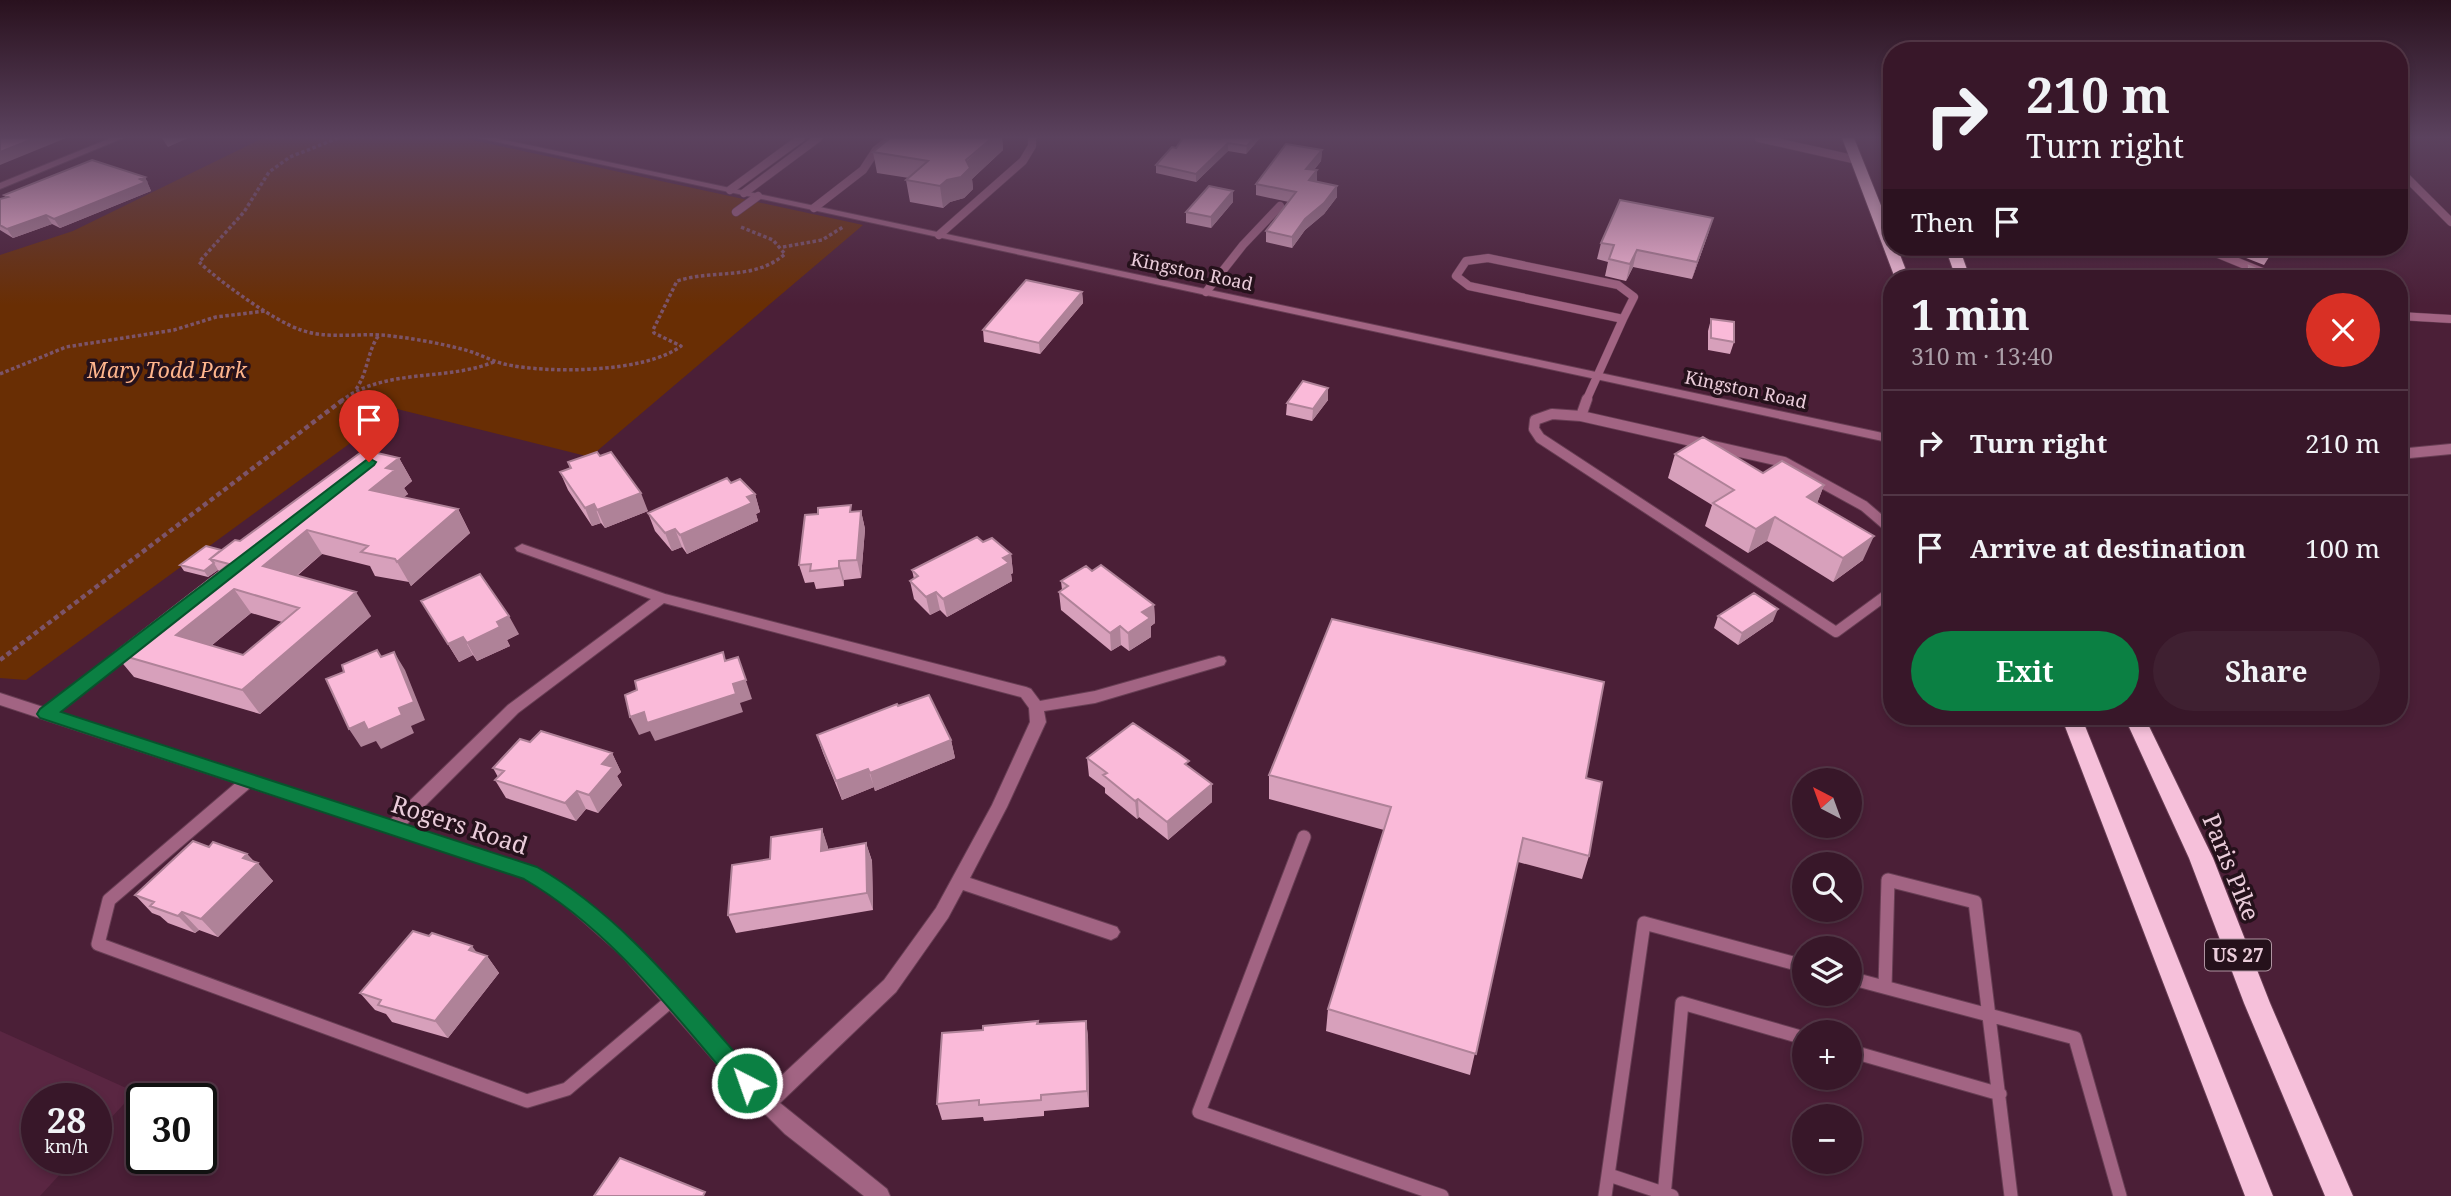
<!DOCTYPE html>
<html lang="en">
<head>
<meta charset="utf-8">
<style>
  :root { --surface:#381729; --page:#3f2031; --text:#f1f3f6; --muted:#ab9fa8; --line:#523646; --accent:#0b8043 }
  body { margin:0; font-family:"Noto Serif",serif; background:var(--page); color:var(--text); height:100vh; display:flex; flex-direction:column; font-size:26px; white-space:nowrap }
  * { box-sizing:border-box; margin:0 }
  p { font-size:23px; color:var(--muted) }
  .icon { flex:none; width:38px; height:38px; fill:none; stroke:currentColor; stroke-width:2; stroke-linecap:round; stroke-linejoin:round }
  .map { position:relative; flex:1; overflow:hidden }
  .details { position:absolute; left:1883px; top:270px; width:525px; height:455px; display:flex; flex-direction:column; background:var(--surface); border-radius:28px; box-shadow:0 4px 10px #0003,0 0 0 2px var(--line) }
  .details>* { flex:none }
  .hud { position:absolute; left:1883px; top:42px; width:525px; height:214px; border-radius:28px; box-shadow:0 4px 10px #0003,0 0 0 2px var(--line); background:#381729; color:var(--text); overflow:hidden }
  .needle { width:46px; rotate:319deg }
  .controls { position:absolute; left:1792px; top:768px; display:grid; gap:14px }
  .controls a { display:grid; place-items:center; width:70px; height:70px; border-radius:50%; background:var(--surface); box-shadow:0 4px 10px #0003,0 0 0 2px var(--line); font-size:35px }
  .speed { position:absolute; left:21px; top:1083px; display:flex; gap:14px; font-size:35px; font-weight:700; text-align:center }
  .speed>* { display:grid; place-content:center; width:91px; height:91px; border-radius:50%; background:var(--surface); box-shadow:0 4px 10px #0003,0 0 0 2px var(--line); line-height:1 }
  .speed small { font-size:18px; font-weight:400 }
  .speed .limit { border:4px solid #111; border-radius:10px; background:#fff; color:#111 }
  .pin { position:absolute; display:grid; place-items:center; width:60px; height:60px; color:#fff; margin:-72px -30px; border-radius:50% 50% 50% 0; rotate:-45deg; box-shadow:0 0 7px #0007 }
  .pin .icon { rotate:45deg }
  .me { position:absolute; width:77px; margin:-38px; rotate:319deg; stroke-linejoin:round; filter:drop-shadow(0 0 5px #0008) }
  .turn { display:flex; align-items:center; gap:24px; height:147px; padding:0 28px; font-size:32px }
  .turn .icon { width:91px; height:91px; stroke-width:2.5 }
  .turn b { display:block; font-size:49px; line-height:60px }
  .then { display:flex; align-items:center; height:66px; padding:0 28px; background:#0003; gap:14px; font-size:26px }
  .round { display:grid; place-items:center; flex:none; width:74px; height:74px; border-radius:37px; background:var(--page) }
  .headline { display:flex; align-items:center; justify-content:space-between; height:119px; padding:0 28px }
  h1 { font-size:42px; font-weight:700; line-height:52px }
  .action { display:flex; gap:14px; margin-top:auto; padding:14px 28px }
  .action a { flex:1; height:80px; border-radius:42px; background:var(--accent); color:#fff; font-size:28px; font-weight:700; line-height:80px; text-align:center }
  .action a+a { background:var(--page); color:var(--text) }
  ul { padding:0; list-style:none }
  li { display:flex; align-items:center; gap:21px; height:105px; padding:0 28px; border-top:2px solid var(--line) }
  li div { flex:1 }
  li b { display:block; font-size:26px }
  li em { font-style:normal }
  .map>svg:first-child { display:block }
  .built { fill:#5a2642 }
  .green { fill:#692e04 }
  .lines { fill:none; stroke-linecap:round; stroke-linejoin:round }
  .service-far2-casing { stroke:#683e54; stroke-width:9 }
  .service-far1-casing { stroke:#683e54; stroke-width:12 }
  .service-casing { stroke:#683e54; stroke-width:15 }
  .minor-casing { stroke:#683e54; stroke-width:2 }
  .trunk-casing { stroke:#683e54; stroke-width:2 }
  .path-far1 { stroke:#7c5469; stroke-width:3.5; stroke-dasharray:3.5 2.5; stroke-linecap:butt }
  .path { stroke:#7c5469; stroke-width:4.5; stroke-dasharray:5 3.5; stroke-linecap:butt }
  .service-far2 { stroke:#a26483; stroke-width:8 }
  .service-far1 { stroke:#a26483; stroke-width:10 }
  .service { stroke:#a26483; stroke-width:13 }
  .minor { fill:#a26483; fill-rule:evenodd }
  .trunk { fill:#f6c0da; fill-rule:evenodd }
  .wall { fill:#d7a0bb; fill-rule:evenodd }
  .shaded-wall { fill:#af8298 }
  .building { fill:#fabad9; stroke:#af8298; stroke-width:2; fill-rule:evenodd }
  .route { fill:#0b8043; stroke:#07532c; stroke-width:2 }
  .labels { text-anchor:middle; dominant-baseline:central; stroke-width:7; stroke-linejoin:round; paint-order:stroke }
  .far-street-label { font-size:18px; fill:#eaccda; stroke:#25111b }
  .shield { fill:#25111b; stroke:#af94a1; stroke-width:2 }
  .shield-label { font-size:19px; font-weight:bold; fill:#eaccda }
  .park-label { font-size:21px; font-style:italic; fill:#ffb58d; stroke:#25111b }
  .near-street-label { font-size:24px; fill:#eaccda; stroke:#25111b }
</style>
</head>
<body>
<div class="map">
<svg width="2451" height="1196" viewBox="0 0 2451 1196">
  <rect width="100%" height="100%" fill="#4b1f37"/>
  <path class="built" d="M0 1031 135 1092 96 1134V1099H37V1158L74 1159 40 1196H0Z"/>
  <path class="green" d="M263 138H463L863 225 590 457 397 409 26 680 0 678V255L73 231Z"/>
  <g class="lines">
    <defs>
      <path id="service-far2" d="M1759 138 1857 160
        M2399 170 2451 222
        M730 190 801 138
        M744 193 818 138
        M814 208 863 170 876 150 891 138
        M736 212 758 196
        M939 235 1023 161 1032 146V138
        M2201 247 2277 278
        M1488 258 1618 285 1634 297 1623 319 1469 286 1456 276 1466 261Z
        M1206 292 1243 245 1280 206
        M2399 316 2451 319
        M1586 401 1623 319"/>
      <path id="service-far1" d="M1581 416 1587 399
        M2399 454 2451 449
        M1892 530 1864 506 1784 462 1581 416 1552 414 1535 420 1534 429 1540 438 1836 632 1892 591
        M46 714 127 651"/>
      <path id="service" d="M248 781 109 900 98 944 527 1101 567 1089 673 999
        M1304 837 1199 1112 1442 1196
        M1850 978 2075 1038 2120 1196
        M1885 987 1888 880 1975 902 2011 1196
        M1850 1051 2000 1094
        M1609 1175 1672 1196
        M1605 1196 1644 923 1804 966
        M1664 1196 1682 1003 1804 1038"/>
      <path id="minor" d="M111 138H123L0 189V183Z
        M479 138H495L1892 435V443Z
        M522 544 665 594 1026 687 1031 689 1040 701 1095 691 1219 656 1224 657 1226 661 1224 665 1095 703 1044 711 1046 722 1007 807 970 878 1117 927 1120 932 1117 937 1111 940 963 890 948 918 896 992 780 1103 887 1189 890 1196H864L785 1134 730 1079 621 955 560 901 525 878 0 705V693L390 820 508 705 651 599 517 551 515 548ZM664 603 1021 697 1029 708 1030 722 992 805 936 908 884 980 766 1090 634 944 572 891 537 868 406 825 518 713Z"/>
      <path id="trunk" d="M1842 138H1854L1892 233V247H1897L1909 278H1895Z
        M1945 247H1959L1970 278H1956Z
        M2061 716H2081L2273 1196H2245Z
        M2124 716H2144L2213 858 2270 1003 2353 1196H2325L2244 1003 2189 858Z"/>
    </defs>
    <use href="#service-far2" class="service-far2-casing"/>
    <use href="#service-far1" class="service-far1-casing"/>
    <use href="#service" class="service-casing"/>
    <use href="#minor" class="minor-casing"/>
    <use href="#trunk" class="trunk-casing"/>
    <path class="path-far1" d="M338 138 290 157 269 172 244 212 199 262C220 282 274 321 301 330 329 340 362 332 391 336 417 339 444 344 469 351 481 355 492 361 504 364 547 374 646 373 681 346L654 333 653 330 677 281C714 269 754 281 785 254L773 240 741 227
      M783 247 822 240 843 227
      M0 374 66 347 174 330 216 317 265 311
      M356 389C368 373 367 351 379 335
      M341 401C386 367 448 382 496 361"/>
    <path class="path" d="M0 660 344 399"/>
    <use href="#service-far2" class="service-far2"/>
    <use href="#service-far1" class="service-far1"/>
    <use href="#service" class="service"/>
    <use href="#minor" class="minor"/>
    <use href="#trunk" class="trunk"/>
  </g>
  <path class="wall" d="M889 138H1002L1003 150 972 179 973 189 964 198 950 202 943 208 910 202 906 180 909 178 877 173 873 152Z
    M1260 138 1246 154 1228 151 1196 182 1156 173V165L1220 139Z
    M1322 150 1321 161 1314 170 1316 182 1337 186V197L1324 214 1305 230 1292 248 1266 242V231L1289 202 1256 195V184Z
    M145 177 151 191 60 228 52 224 13 238 0 230V199L6 198 4 195Z
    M1233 191V202L1211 228 1186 223V212Z
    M1713 218 1708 234 1692 279 1633 267 1626 281 1605 276 1608 262 1597 259 1601 243Z
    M2239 247H2265L2271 254 2264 265 2241 256Z
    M2249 266 2274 278H2247L2245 272Z
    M1082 292 1083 303 1040 354 984 342 983 330Z
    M1711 319 1734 342 1730 354 1708 350V331Z
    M1328 388V400L1312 421 1286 415 1287 403Z
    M1675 454 1824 485 1817 503 1863 560 1833 582 1767 541 1748 553 1705 526 1712 505 1668 478Z
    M600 456 648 511 605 528 601 523 592 526 568 490 560 472 570 468 568 462Z
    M399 458 412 481 404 488 408 494 403 497 458 509 470 533 411 586 409 582 375 576 370 566 322 554 297 576 371 616 260 714 134 677 114 653 219 571 218 570 208 577 184 571 180 565 221 550 240 541ZM251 613 282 622 243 655 211 646Z
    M731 483 755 494 760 512 756 514 758 521 687 554 682 547 672 551 655 531 648 513Z
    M861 511 865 529 861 578 844 580V586L816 589 814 582 805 583 799 565 852 512Z
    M983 542 1011 554 1013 573 1011 574 1012 581 947 617 940 610 930 615 914 599 910 581 914 579 912 570Z
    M1092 571 1154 605 1155 623 1151 626V637L1129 651 1121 645 1111 651 1061 610 1059 592 1062 590 1061 581Z
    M421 601 519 634 507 640 510 646 477 661 473 655 459 662Z
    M1718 616 1773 621 1738 645 1714 628Z
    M898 706 951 740 955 758 875 791 874 787 842 800 823 753 817 735Z
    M530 742 612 753 621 772 617 776 622 785 598 813 586 809 576 821 506 798 495 780 498 777 493 768Z
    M1087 758 1189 766 1212 802 1168 840 1139 817 1137 819 1105 793V788L1089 776Z
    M1269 775 1586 778 1589 856 1582 879 1518 862 1470 1075 1326 1031 1328 1009 1384 830 1269 799Z
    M822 829 828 849 866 843 872 861 873 910 736 933 728 915 770 859Z
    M209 847 247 854 273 881 218 937 199 930 195 933 168 923 160 916 152 913 135 895Z
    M476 952 487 956 499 973 448 1038 392 1022 386 1014 375 1010 360 993Z
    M1038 1021 1039 1024 1086 1021 1088 1037 1089 1107 1044 1111V1116L984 1121 983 1117 942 1120 937 1104 983 1030Z"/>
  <path class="shaded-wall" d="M35 138H66L0 165V152Z
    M162 138H188L168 147Z
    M992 138H1002L1003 150 972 179 973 189 964 198 950 202 943 208 940 186Z
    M1254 138H1260L1246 154 1247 146Z
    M1228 143V151L1196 182V174Z
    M1322 150 1321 161 1306 180V169Z
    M1317 170V181L1309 191V180Z
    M145 177 151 191 60 228 54 219Z
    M1337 186V197L1324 214 1305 230 1292 248V237L1305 219Z
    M1233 191V202L1211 228V217Z
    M46 215 52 224 13 238 7 229Z
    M1713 218 1708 234 1692 279 1697 262Z
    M1637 250 1633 267 1626 281 1630 264Z
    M1082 292 1083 303 1040 354 1039 343Z
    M1328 388V400L1312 421 1313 409Z
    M399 458 412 481 404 488 408 494 383 514 370 490 386 468Z
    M1824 485 1815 509 1807 497Z
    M641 493 648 511 605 528 597 510Z
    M755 494 760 512 756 514 758 521 687 554 680 535 747 497Z
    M594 504 601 523 592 526 585 508Z
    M458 509 470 533 411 586 397 562Z
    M861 511 865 529 861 578 857 560Z
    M1775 517 1767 541 1748 553 1756 529Z
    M675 529 682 547 672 551 665 533Z
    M307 530 322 554 279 590 263 566Z
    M1874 536 1863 560 1833 582 1843 558Z
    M1011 554 1013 573 1011 574 1012 581 947 617 943 599Z
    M839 561 844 580V586L839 568Z
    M214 563 218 570 208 577 204 571Z
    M234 589 251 613 195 659 176 635Z
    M356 592 371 616 260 714 242 690Z
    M936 592 940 610 930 615 926 597Z
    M1154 605 1155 623 1151 626V637L1129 651 1128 633 1142 612Z
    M1778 609 1773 621 1738 645 1742 633Z
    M509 616 519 634 507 640 510 646 477 661 467 643 497 622Z
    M1120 626 1121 645 1111 651 1110 633Z
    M463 637 473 655 459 662 448 644Z
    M394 652 405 670 425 720 411 726 414 733 381 749 376 741 361 747 349 729 399 708Z
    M738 657 752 699 740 703 743 712 655 741 650 731 639 735 630 717 733 684Z
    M951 740 955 758 875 791 870 773Z
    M612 753 621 772 617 776 622 785 598 813 589 795 602 764Z
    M868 769 874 787 842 800 836 781Z
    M1212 784V802L1168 840 1167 822Z
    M577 791 586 809 576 821 565 803Z
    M1138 799 1139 817 1137 819 1135 801Z
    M822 829 828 847 827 868 821 851Z
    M866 843 872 861 873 910 867 893Z
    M247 854 256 865 258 863 273 881 218 937 201 919 243 858Z
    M182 912 199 930 195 933 178 916Z
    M472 946 483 961 487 956 499 973 448 1038 435 1021 469 950Z
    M1086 1021 1088 1037 1089 1107 1087 1091Z"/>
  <path class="building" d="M0 138H35L0 152Z
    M890 138H992L966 160 970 168 961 177 947 180 940 186 906 180 928 161 873 152Z
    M1183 138H1208L1220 139 1222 138H1254L1247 146 1228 143 1196 174 1156 165 1172 147 1176 148Z
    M1286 144 1322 150 1306 169 1317 170 1309 180 1337 186 1324 203 1305 219 1292 237 1266 231 1296 192 1256 184Z
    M92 160 145 177 140 179 146 182 54 219 46 215 7 229 0 225V199L8 197 4 195Z
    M1209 186 1233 191 1211 217 1186 212Z
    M1620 200 1713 218 1697 262 1637 250 1630 264 1609 259 1614 245 1601 243Z
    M2252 247H2265L2271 254Z
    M2249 266 2273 276 2274 278H2252Z
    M1026 280 1082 292 1039 343 983 330Z
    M1711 319 1734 322V342L1711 338Z
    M1303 381 1328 388 1313 409 1287 403Z
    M1703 437 1763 473 1782 461 1824 485 1807 497 1874 536 1843 558 1775 517 1756 529 1713 503 1734 490 1675 454Z
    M364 450 399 458 386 468 395 470 370 490 458 509 397 562 395 559 361 552 368 546 307 530 263 566 356 592 242 690 114 653 229 564 210 559 235 540 240 541ZM234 589 299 608 243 655 176 635Z
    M597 452 600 456 611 452 641 493 597 510 594 504 585 508 560 472 571 468 568 462Z
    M727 478 731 483 740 479 755 494 747 497 752 503 680 535 675 529 665 533 648 513Z
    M851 505 850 512 861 511 857 560 839 561V568L810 571 811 564 799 565 805 515 818 514V508Z
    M977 537 983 542 992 538 1011 554 1003 558 1009 563 943 599 936 592 926 597 910 581 918 576 912 570Z
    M206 546 221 550 210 559 214 563 204 571 180 565Z
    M1101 565 1154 605 1142 612 1150 618 1128 633 1120 626 1110 633 1059 592 1068 586 1061 581 1086 566 1092 571Z
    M480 574 509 616 497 622 500 627 467 643 463 637 448 644 421 601Z
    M1754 593 1778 609 1742 633 1718 616Z
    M1332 619 1604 682 1586 778 1602 782 1589 856 1523 838 1476 1054 1328 1009 1391 807 1269 775Z
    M377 650 381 657 394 652 414 702 399 708 402 715 368 730 364 722 349 729 326 679 344 672 342 665Z
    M723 652 725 661 738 657 746 680 733 684 736 694 647 723 644 712 630 717 625 695 637 690 635 681Z
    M929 695 951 740 870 773 868 769 836 781 817 735 897 704 898 706Z
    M1133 723 1178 753 1189 761 1185 764 1212 784 1167 822 1138 799 1135 801 1103 775 1107 773 1087 758Z
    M541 731 612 753 602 764 613 767 589 795 577 791 565 803 495 780 504 771 493 768 520 739 530 742Z
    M822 829 821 851 866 843 867 893 728 915 732 865 770 859 771 837Z
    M193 841 209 847 213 842 247 854 243 858 258 863 201 919 182 912 178 916 150 906 154 902 135 895Z
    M413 931 429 936 432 933 472 946 469 950 487 956 435 1021 378 1005 381 1000 360 993Z
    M1038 1021 1037 1024 1086 1021 1087 1091 1041 1095V1100L979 1105V1100L937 1104 942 1033 983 1030V1026Z
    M620 1158 705 1192 703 1196H594Z"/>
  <linearGradient id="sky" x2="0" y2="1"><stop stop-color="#29111e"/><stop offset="0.45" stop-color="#5b425e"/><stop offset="1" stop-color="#5b425e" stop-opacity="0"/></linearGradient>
  <rect width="2451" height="305" fill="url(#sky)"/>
  <path class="route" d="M369 458 376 462 374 465 61 712 537 867C625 917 688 1001 755 1075L758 1083 755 1090 747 1093 739 1090C674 1015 612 930 524 879L40 718 37 714 40 709Z"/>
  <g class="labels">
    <g class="far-street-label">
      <text transform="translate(1192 271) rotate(12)">Kingston Road</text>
      <text transform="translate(1746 389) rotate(12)">Kingston Road</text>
    </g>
    <rect class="shield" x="2205" y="939.5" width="66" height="31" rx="5"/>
    <g class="shield-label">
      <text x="2238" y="955">US 27</text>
    </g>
    <g class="park-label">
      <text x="167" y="370">Mary Todd Park</text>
    </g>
    <g class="near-street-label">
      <text transform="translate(460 824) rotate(18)">Rogers Road</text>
      <text transform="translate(2232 867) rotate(68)">Paris Pike</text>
    </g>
  </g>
</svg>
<div class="controls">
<a><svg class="needle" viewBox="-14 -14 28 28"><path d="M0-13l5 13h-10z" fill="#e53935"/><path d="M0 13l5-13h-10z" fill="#ab9fa8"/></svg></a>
<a><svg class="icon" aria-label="search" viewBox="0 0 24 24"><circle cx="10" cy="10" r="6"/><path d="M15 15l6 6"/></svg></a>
<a><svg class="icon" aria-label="layers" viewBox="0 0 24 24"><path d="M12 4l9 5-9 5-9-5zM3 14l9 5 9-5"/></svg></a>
<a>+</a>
<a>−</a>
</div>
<div class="speed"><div>28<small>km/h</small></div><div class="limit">30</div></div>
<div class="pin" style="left:369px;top:462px;background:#d93025"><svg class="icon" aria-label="arrive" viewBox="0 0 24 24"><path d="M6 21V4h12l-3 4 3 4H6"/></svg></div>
<svg class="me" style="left:747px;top:1083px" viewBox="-20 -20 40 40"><circle r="17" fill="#0b8043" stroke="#fff" stroke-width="3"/><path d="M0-11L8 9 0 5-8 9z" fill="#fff"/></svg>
<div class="hud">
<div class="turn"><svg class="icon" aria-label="right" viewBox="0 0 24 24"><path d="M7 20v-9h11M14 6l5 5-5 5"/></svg><div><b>210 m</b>Turn right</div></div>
<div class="then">Then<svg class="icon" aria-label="arrive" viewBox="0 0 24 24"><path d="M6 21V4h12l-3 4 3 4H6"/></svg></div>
</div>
<section class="details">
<div class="headline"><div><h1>1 min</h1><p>310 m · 13:40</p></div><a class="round" style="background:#d93025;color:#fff"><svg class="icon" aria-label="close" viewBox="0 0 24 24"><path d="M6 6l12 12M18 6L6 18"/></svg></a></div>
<ul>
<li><svg class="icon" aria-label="right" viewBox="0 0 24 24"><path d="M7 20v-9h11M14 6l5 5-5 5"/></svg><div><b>Turn right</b></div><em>210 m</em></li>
<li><svg class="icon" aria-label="arrive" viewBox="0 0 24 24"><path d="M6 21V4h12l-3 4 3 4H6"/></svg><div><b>Arrive at destination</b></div><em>100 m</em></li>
</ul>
<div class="action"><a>Exit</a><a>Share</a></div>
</section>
</div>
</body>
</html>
